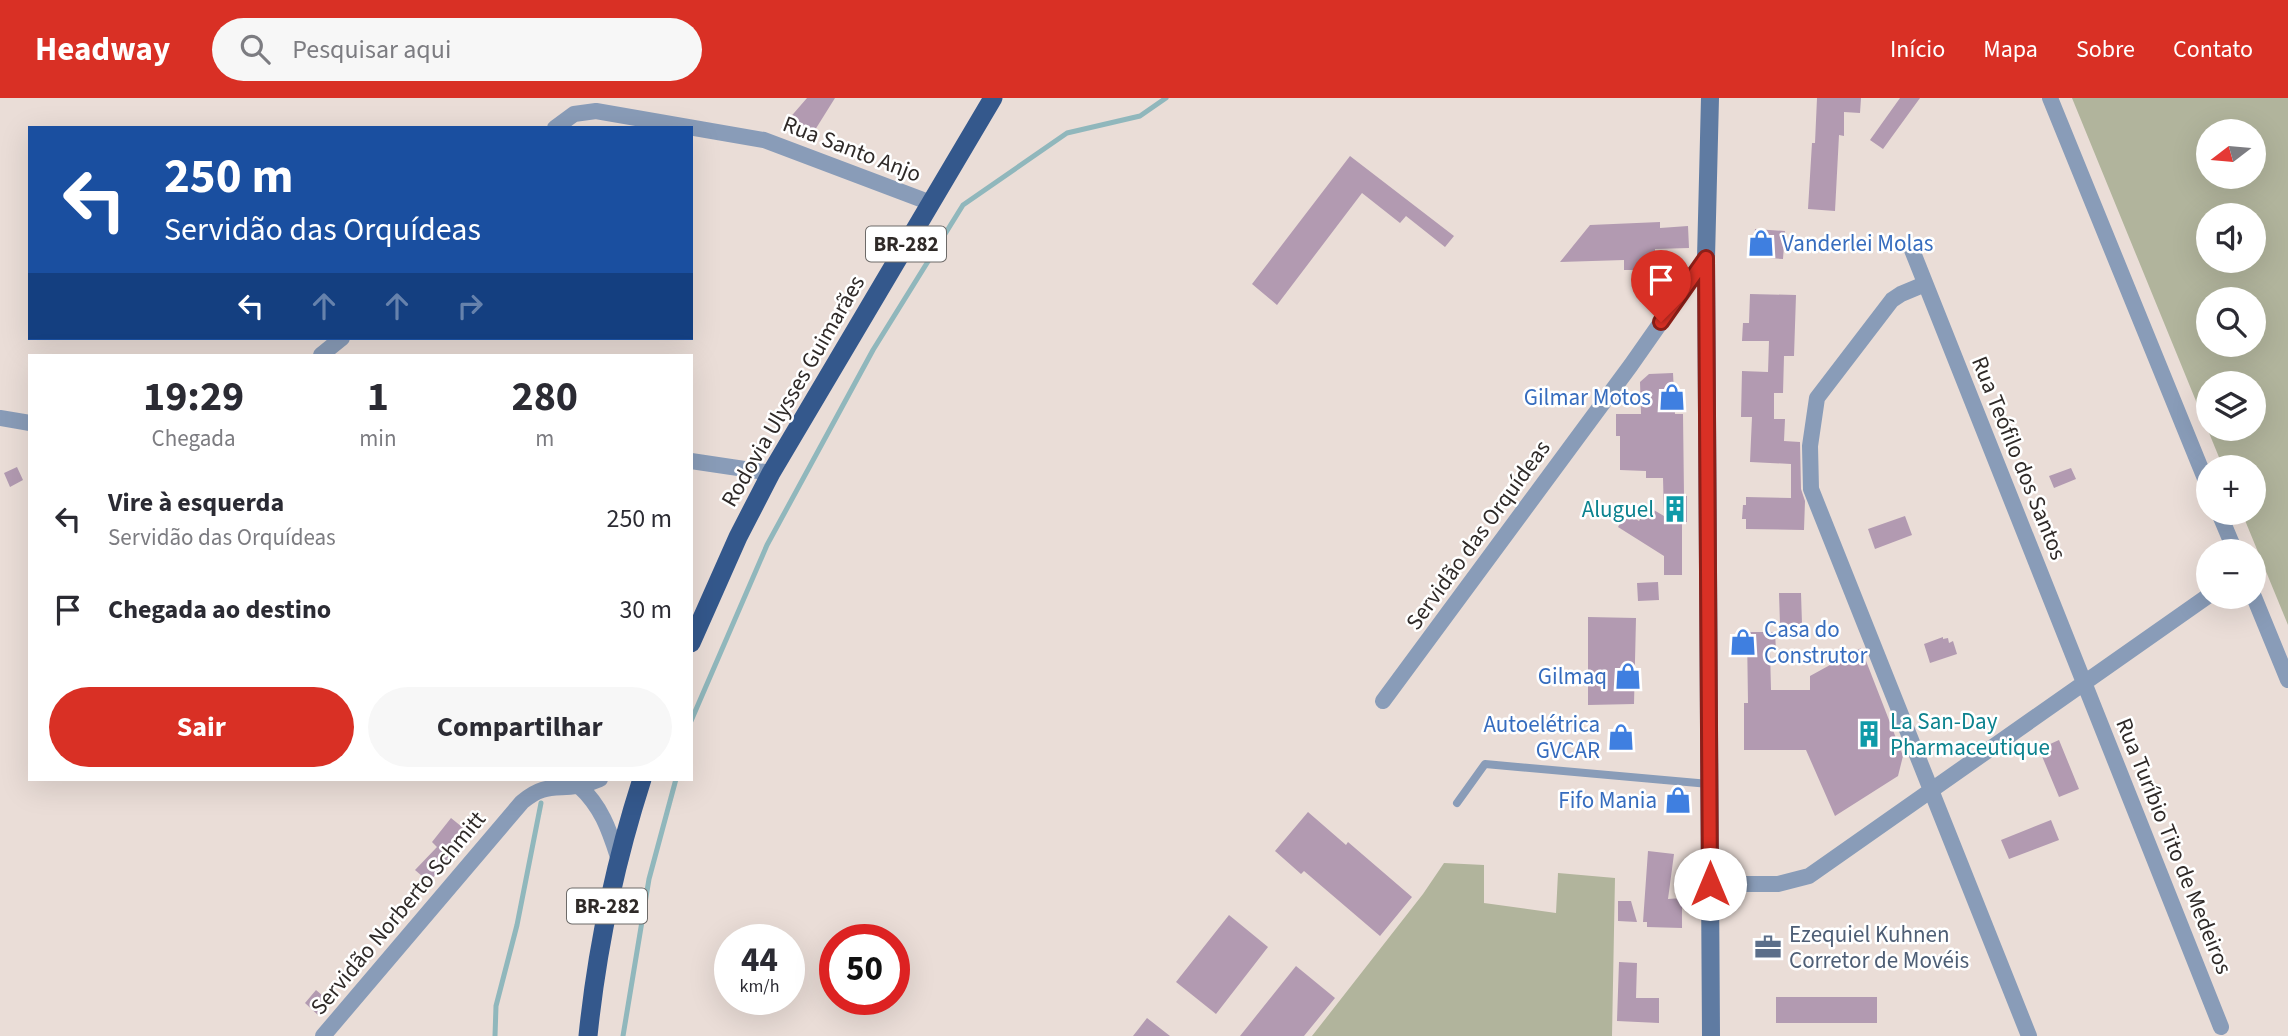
<!DOCTYPE html>
<html lang="pt">
<head>
<meta charset="utf-8">
<style>
  :root { --surface:#fff; --page:#f7f7f7; --text:#2b2b33; --muted:#7c7c81; --accent:#d93025 }
  body { margin:0; font-family:"Source Sans 3",sans-serif; background:var(--page); color:var(--text); height:100vh; display:flex; flex-direction:column; font-size:26px; white-space:nowrap }
  * { box-sizing:border-box; margin:0 }
  p { font-size:23px; color:var(--muted) }
  .icon { flex:none; width:38px; height:38px; fill:none; stroke:currentColor; stroke-width:2; stroke-linecap:round; stroke-linejoin:round }
  .map { position:relative; flex:1; overflow:hidden }
  .panel { position:absolute; left:28px; top:256px; width:665px; height:427px; display:flex; flex-direction:column; background:var(--surface); border-radius:0px; box-shadow:0 7px 28px #0002 }
  .panel>* { flex:none }
  .top-card { position:absolute; left:28px; top:28px; width:665px; height:214px; border-radius:0px; box-shadow:0 7px 28px #0002; background:#1a4fa0; color:#fff; overflow:hidden }
  .needle { width:46px; rotate:254deg }
  .controls { position:absolute; left:2196px; top:21px; display:grid; gap:14px }
  .controls a { display:grid; place-items:center; width:70px; height:70px; border-radius:50%; background:var(--surface); box-shadow:0 7px 28px #0002; font-size:35px }
  .speed { position:absolute; left:714px; top:826px; display:flex; gap:14px; font-size:35px; font-weight:700; text-align:center }
  .speed>* { display:grid; place-content:center; width:91px; height:91px; border-radius:50%; background:var(--surface); box-shadow:0 7px 28px #0002; line-height:1 }
  .speed small { font-size:18px; font-weight:400 }
  .speed .limit { border:10px solid #d22; background:#fff; color:#111 }
  .pin { position:absolute; display:grid; place-items:center; width:60px; height:60px; color:#fff; margin:-72px -30px; border-radius:50% 50% 50% 0; rotate:-45deg; box-shadow:0 0 7px #0007 }
  .pin .icon { rotate:45deg }
  .me { position:absolute; width:77px; margin:-38px; rotate:0deg; stroke-linejoin:round; filter:drop-shadow(0 0 5px #0008) }
  .turn { display:flex; align-items:center; gap:24px; height:147px; padding:0 21px; font-size:32px }
  .turn .icon { width:91px; height:91px; stroke-width:2.5 }
  .turn b { display:block; font-size:49px; line-height:60px }
  .lanes { display:flex; align-items:center; height:66px; padding:0 21px; background:#0003; justify-content:center; gap:35px; direction:ltr }
  .lanes .off { opacity:.35 }
  .eta { display:flex; justify-content:space-evenly; align-items:center; height:119px; text-align:center }
  .eta b { font-size:42px; font-weight:700; line-height:49px }
  .action { display:flex; gap:14px; margin-top:auto; padding:14px 21px }
  .action a { flex:1; height:80px; border-radius:42px; background:var(--accent); color:#fff; font-size:28px; font-weight:700; line-height:80px; text-align:center }
  .action a+a { background:var(--page); color:var(--text) }
  ul { padding:0; list-style:none }
  li { display:flex; align-items:center; gap:21px; height:91px; padding:0 21px }
  li div { flex:1 }
  li b { display:block; font-size:26px }
  li em { font-style:normal }
  header { display:flex; align-items:center; gap:42px; box-sizing:border-box; height:98px; padding:0 35px; background:var(--accent); color:#fff }
  header strong { font-size:33px }
  nav { display:flex; gap:38px; margin-inline-start:auto; font-size:24px }
  .search { width:490px; height:63px; background:var(--page); display:flex; align-items:center; gap:18px; box-sizing:border-box; padding:0 24px; border-radius:38px; color:var(--muted); font-size:26px }
  .map>svg:first-child { display:block }
  .green { fill:#b1b49c; fill-rule:evenodd }
  .lines { fill:none; stroke-linecap:round; stroke-linejoin:round }
  .stream { stroke:#90b7bc; stroke-width:5 }
  .building { fill:#b29ab1 }
  .service { stroke:#899cb8; stroke-width:8 }
  .minor { stroke:#899cb8; stroke-width:16 }
  .secondary { stroke:#5f7ba2; stroke-width:18 }
  .trunk { stroke:#34588c; stroke-width:19 }
  .route-casing { stroke:#8d1f18; stroke-width:18 }
  .route { stroke:#d93025; stroke-width:12 }
  .labels { text-anchor:middle; dominant-baseline:central; stroke-width:5; stroke-linejoin:round; paint-order:stroke }
  .shield { fill:#fff; stroke:#6d6a68; stroke-width:2 }
  .shield-label { font-size:21px; font-weight:bold; fill:#2f2a28 }
  .street-label { font-size:23px; fill:#2f2a28; stroke:#fff }
  .shop-label { font-size:23px; fill:#366cbe; stroke:#fff; text-anchor:end }
  .culture-label { font-size:23px; fill:#0d838f; stroke:#fff; text-anchor:end }
  .service-label { font-size:23px; fill:#4e5e75; stroke:#fff; text-anchor:start }
</style>
</head>
<body>
<header>
<strong>Headway</strong>
<div class="search"><svg class="icon" aria-label="search" viewBox="0 0 24 24"><circle cx="10" cy="10" r="6"/><path d="M15 15l6 6"/></svg>Pesquisar aqui</div>
<nav><a>Início</a><a>Mapa</a><a>Sobre</a><a>Contato</a></nav>
</header>
<div class="map">
<svg width="2288" height="938" viewBox="0 0 2288 938">
  <rect width="100%" height="100%" fill="#eaddd7"/>
  <path class="green" d="M2072 0H2288V527L2242 415H2254V369H2223ZM2208 33H2254V79H2208ZM2208 117H2254V163H2208ZM2208 201H2254V247H2208ZM2208 285H2254V331H2208Z
    M1444 765 1484 767V805L1556 815 1558 775 1615 780 1612 938H1312L1423 796Z"/>
  <g class="lines">
    <path class="stream" d="M691 623 767 447 873 252 963 107 1067 35 1140 18 1166 0
      M495 938 496 908 517 827 541 705
      M623 938 649 781 676 681"/>
  </g>
  <path class="building" d="M807 0H835L810 40 781 30Z
    M1817 0H1861L1860 15 1844 14V38L1839 37 1835 113 1808 111 1812 45H1815Z
    M1900 0H1920L1883 51 1870 42Z
    M1350 58 1454 138 1445 149 1406 118 1400 125 1362 95 1277 207 1252 186Z
    M1660 124V130L1688 128 1689 150 1655 151V190H1633V172H1624V162L1560 164 1590 127Z
    M1755 131 1785 133 1783 161 1753 159Z
    M1750 196 1796 197 1794 258H1784L1783 295H1774V321H1785L1784 343 1800 344 1801 391 1805 403 1804 432 1746 431V421H1742L1743 407H1746V399L1791 400V366L1750 364 1752 319H1741L1742 273 1768 274 1769 243H1742L1743 225H1749Z
    M1673 275 1675 316H1683L1684 398H1687V424H1682V477H1664V458L1618 429 1626 415 1639 423 1647 408 1664 418 1663 380H1646V373L1620 372V338H1616V316H1641L1640 284 1649 276Z
    M17 369 23 382 10 389 4 375Z
    M2071 370 2076 381 2054 390 2049 378Z
    M1905 418 1912 437 1875 451 1868 431Z
    M1658 484 1659 502 1638 503 1637 485Z
    M1779 495H1801L1802 526 1780 527Z
    M1588 519 1636 520 1634 606 1588 607Z
    M1747 534H1775L1776 553H1770L1771 592H1810V578L1861 550 1903 658 1898 678 1835 718 1806 652H1744V605H1748Z
    M1943 539V541L1948 540 1949 545 1953 543 1957 556 1930 565 1924 546Z
    M2059 642 2079 691 2059 699 2039 651Z
    M1308 714 1346 747 1348 744 1412 799 1380 838 1304 773 1301 776 1275 753Z
    M451 720 467 733 460 741 464 744 429 784 415 772 437 749 432 744Z
    M2051 722 2059 742 2009 761 2001 742Z
    M1648 753 1674 756 1668 801 1682 800V830L1647 829V824H1643Z
    M1618 803H1631L1637 824 1618 823Z
    M1229 817 1268 849 1216 916 1176 884Z
    M1619 864 1637 865 1636 900H1659V925L1617 923Z
    M1296 868 1335 900 1304 938H1240Z
    M316 892 330 904 318 917 305 905Z
    M1776 899H1877V925H1776Z
    M1147 920 1170 938H1133Z"/>
  <g class="lines">
    <path class="service" d="M1457 705 1485 666 1709 686"/>
    <path class="minor" d="M2050 0 2208 388
      M555 30 574 16 596 13 764 42 931 105
      M1912 152 2221 929
      M1925 186 1901 196 1892 202 1817 300 1810 348 1811 391 2029 938
      M321 257 342 240
      M0 320 30 325
      M691 363 771 375
      M2219 415 2235 453
      M2254 499 2288 582
      M1383 603 1631 267 1706 160
      M579 688C601 708 609 731 618 759
      M1710 786H1778L1809 778 2208 498
      M323 938 522 704C543 686 553 691 577 688 585 688 593 683 600 681"/>
    <path class="secondary" d="M1710 0 1706 160 1711 938"/>
    <path class="trunk" d="M691 545 738 439 771 375 993 0
      M588 938C597 850 615 765 642 681"/>
  </g>
  <g class="lines">
    <defs>
      <path id="route" d="M1661 224 1706 160 1710 786"/>
    </defs>
    <use href="#route" class="route-casing"/>
    <use href="#route" class="route"/>
  </g>
  <defs>
    <symbol id="shop-bare" viewBox="-9 -9 18 18"><path d="M-5-2.5h2.3a2.7 3.5 0 0 1 5.4 0H5L5.5 6h-11ZM-1.5-2.5h3a1.5 2.3 0 0 0-3 0Z" fill="#3f7fe0" stroke="#fff" stroke-width="2.5" paint-order="stroke"/></symbol>
    <symbol id="building-bare" viewBox="-9 -9 18 18"><path d="M-4-6H4V6H1V3H-1V6H-4ZM-2.5-4.3h1.7v1.8h-1.7ZM.8-4.3h1.7v1.8H.8ZM-2.5-1h1.7V.8h-1.7ZM.8-1h1.7V.8H.8Z" fill="#0f9aa8" stroke="#fff" stroke-width="2.5" paint-order="stroke"/></symbol>
    <symbol id="office-bare" viewBox="-9 -9 18 18"><path d="M-6-3h4V-5.5h4V-3h4V5H-6ZM-1-4.5V-3h2v-1.5ZM-6 0V1H6V0Z" fill="#5c6f8a" stroke="#fff" stroke-width="2.5" paint-order="stroke"/></symbol>
  </defs>
  <g fill-rule="evenodd">
    <use href="#shop-bare" x="1742" y="126" width="38" height="38"/>
    <use href="#shop-bare" x="1653" y="280" width="38" height="38"/>
    <use href="#building-bare" x="1656" y="392" width="38" height="38"/>
    <use href="#shop-bare" x="1724" y="525" width="38" height="38"/>
    <use href="#shop-bare" x="1609" y="559" width="38" height="38"/>
    <use href="#building-bare" x="1850" y="617" width="38" height="38"/>
    <use href="#shop-bare" x="1602" y="620" width="38" height="38"/>
    <use href="#shop-bare" x="1659" y="683" width="38" height="38"/>
    <use href="#office-bare" x="1749" y="830" width="38" height="38"/>
  </g>
  <g class="labels">
    <g class="shield">
      <rect x="866" y="128.5" width="80" height="35" rx="5"/>
      <rect x="567" y="790.5" width="80" height="35" rx="5"/>
    </g>
    <g class="shield-label">
      <text x="906" y="146">BR-282</text>
      <text x="607" y="808">BR-282</text>
    </g>
    <g class="street-label">
      <text transform="translate(852 51) rotate(21)">Rua Santo Anjo</text>
      <text transform="translate(793 293) rotate(-60)">Rodovia Ulysses Guimarães</text>
      <text transform="translate(2019 360) rotate(68)">Rua Teófilo dos Santos</text>
      <text transform="translate(1478 437) rotate(-54)">Servidão das Orquídeas</text>
      <text transform="translate(2174 748) rotate(68)">Rua Turíbio Tito de Medeiros</text>
      <text transform="translate(398 815) rotate(-50)">Servidão Norberto Schmitt</text>
    </g>
    <g class="shop-label">
      <text x="1782" y="145" text-anchor="start">Vanderlei Molas</text>
      <text x="1651" y="299">Gilmar Motos</text>
      <text x="1764" y="531" text-anchor="start">Casa do<tspan x="1764" dy="26">Construtor</tspan></text>
      <text x="1607" y="578">Gilmaq</text>
      <text x="1600" y="626">Autoelétrica<tspan x="1600" dy="26">GVCAR</tspan></text>
      <text x="1657" y="702">Fifo Mania</text>
    </g>
    <g class="culture-label">
      <text x="1654" y="411">Aluguel</text>
      <text x="1890" y="623" text-anchor="start">La San-Day<tspan x="1890" dy="26">Pharmaceutique</tspan></text>
    </g>
    <g class="service-label">
      <text x="1789" y="836">Ezequiel Kuhnen<tspan x="1789" dy="26">Corretor de Movéis</tspan></text>
    </g>
  </g>
</svg>
<div class="controls">
<a><svg class="needle" viewBox="-14 -14 28 28"><path d="M0-13l5 13h-10z" fill="#e53935"/><path d="M0 13l5-13h-10z" fill="#7c7c81"/></svg></a>
<a><svg class="icon" aria-label="sound" viewBox="0 0 24 24"><path d="M4 9h4l5-4v14l-5-4H4zM17 9q2 3 0 6"/></svg></a>
<a><svg class="icon" aria-label="search" viewBox="0 0 24 24"><circle cx="10" cy="10" r="6"/><path d="M15 15l6 6"/></svg></a>
<a><svg class="icon" aria-label="layers" viewBox="0 0 24 24"><path d="M12 4l9 5-9 5-9-5zM3 14l9 5 9-5"/></svg></a>
<a>+</a>
<a>−</a>
</div>
<div class="speed"><div>44<small>km/h</small></div><div class="limit">50</div></div>
<div class="pin" style="left:1661px;top:224px;background:#d93025"><svg class="icon" aria-label="arrive" viewBox="0 0 24 24"><path d="M6 21V4h12l-3 4 3 4H6"/></svg></div>
<svg class="me" style="left:1710px;top:786px" viewBox="-20 -20 40 40"><circle r="19" fill="#fff"/><path d="M0-13L10 11 0 6-10 11z" fill="#d93025"/></svg>
<div class="top-card">
<div class="turn"><svg class="icon" aria-label="left" viewBox="0 0 24 24"><path d="M17 20v-9H6M10 6l-5 5 5 5"/></svg><div><b>250 m</b>Servidão das Orquídeas</div></div>
<div class="lanes"><svg class="icon" aria-label="left" viewBox="0 0 24 24"><path d="M17 20v-9H6M10 6l-5 5 5 5"/></svg><svg class="icon off" aria-label="ahead" viewBox="0 0 24 24"><path d="M12 20V5M6 11l6-6 6 6"/></svg><svg class="icon off" aria-label="ahead" viewBox="0 0 24 24"><path d="M12 20V5M6 11l6-6 6 6"/></svg><svg class="icon off" aria-label="right" viewBox="0 0 24 24"><path d="M7 20v-9h11M14 6l5 5-5 5"/></svg></div>
</div>
<section class="panel">
<div class="eta">
<div><b>19:29</b><p>Chegada</p></div>
<div><b>1</b><p>min</p></div>
<div><b>280</b><p>m</p></div>
</div>
<ul>
<li><svg class="icon" aria-label="left" viewBox="0 0 24 24"><path d="M17 20v-9H6M10 6l-5 5 5 5"/></svg><div><b>Vire à esquerda</b><p>Servidão das Orquídeas</p></div><em>250 m</em></li>
<li><svg class="icon" aria-label="arrive" viewBox="0 0 24 24"><path d="M6 21V4h12l-3 4 3 4H6"/></svg><div><b>Chegada ao destino</b></div><em>30 m</em></li>
</ul>
<div class="action"><a>Sair</a><a>Compartilhar</a></div>
</section>
</div>
</body>
</html>
